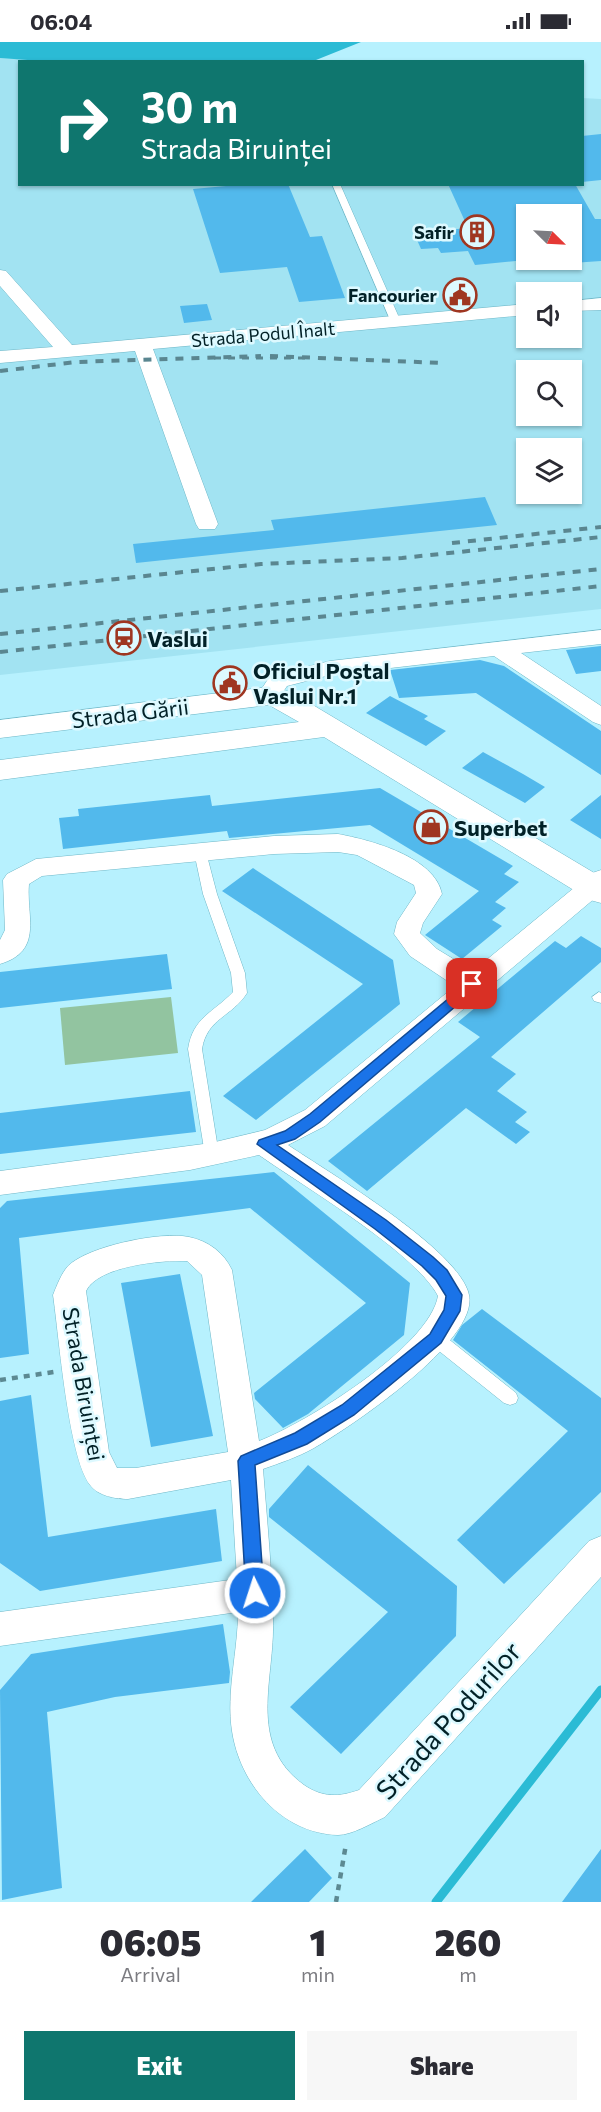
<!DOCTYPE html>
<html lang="en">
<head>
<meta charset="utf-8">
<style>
  :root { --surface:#fff; --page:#f7f7f7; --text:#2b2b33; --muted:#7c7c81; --accent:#0f766e }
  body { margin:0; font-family:Commissioner,sans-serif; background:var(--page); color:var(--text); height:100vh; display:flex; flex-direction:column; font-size:22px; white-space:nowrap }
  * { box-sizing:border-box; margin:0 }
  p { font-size:20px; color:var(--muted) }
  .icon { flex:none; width:33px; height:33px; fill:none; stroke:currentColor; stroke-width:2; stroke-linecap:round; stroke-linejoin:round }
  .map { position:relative; height:1860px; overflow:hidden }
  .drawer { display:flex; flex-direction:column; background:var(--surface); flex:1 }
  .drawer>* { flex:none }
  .hud { position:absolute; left:18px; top:18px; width:566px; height:126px; border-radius:0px; box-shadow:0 2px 4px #0004; background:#0f766e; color:#fff; overflow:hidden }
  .needle { width:39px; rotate:114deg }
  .tools { position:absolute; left:516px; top:162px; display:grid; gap:12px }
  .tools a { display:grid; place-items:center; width:66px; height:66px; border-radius:0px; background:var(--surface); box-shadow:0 2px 4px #0004; font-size:30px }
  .pin { position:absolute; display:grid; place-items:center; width:51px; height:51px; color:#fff; margin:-26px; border-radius:12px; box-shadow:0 3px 9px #0006 }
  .me { position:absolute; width:66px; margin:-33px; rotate:356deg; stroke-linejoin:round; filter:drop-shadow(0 0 4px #0008) }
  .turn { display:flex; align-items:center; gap:21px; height:126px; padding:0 24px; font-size:27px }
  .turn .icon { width:78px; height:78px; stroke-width:2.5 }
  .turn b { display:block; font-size:42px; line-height:51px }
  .eta { display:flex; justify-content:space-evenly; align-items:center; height:102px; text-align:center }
  .eta b { font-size:36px; font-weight:800; line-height:42px }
  .action { display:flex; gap:12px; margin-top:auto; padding:12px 24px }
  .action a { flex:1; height:69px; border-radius:0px; background:var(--accent); color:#fff; font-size:24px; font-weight:800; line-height:69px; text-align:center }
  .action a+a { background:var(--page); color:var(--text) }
  .status { display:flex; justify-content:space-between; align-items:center; height:42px; padding:0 30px; background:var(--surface); direction:ltr }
  .status svg { height:16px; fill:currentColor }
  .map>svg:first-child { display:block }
  .built { fill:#a2e3f2; fill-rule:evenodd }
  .green { fill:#92c4a0 }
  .water { fill:#2bbbd5 }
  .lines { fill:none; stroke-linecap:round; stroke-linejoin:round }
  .stream { stroke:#2bbbd5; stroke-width:9 }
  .building { fill:#52b9ec }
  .service-casing { stroke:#6fb7c7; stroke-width:1 }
  .minor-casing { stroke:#6fb7c7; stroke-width:1 }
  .tertiary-casing { stroke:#6fb7c7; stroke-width:1 }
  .path { stroke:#5c8992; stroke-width:4.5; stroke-dasharray:6 6; stroke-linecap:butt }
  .service { fill:#fff; fill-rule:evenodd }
  .minor { fill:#fff; fill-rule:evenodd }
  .tertiary { fill:#fff; fill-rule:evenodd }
  .rail-far1 { stroke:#5a8690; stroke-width:3; stroke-dasharray:7 7; stroke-linecap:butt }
  .rail { stroke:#5a8690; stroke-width:4; stroke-dasharray:8 8; stroke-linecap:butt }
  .route { fill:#1a73e8; stroke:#114b97; stroke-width:1.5 }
  .labels { text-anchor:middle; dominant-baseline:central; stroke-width:5; stroke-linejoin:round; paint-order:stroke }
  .far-poi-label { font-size:18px; font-weight:bold; fill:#022127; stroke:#ddf9ff; text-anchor:end }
  .far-street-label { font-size:18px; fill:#022127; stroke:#ddf9ff }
  .poi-label { font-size:22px; font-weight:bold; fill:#022127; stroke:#ddf9ff; text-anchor:start }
  .street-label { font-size:22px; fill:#022127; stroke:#ddf9ff }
  .near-street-label { font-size:27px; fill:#022127; stroke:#ddf9ff }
</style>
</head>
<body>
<div class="status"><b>06:04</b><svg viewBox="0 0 49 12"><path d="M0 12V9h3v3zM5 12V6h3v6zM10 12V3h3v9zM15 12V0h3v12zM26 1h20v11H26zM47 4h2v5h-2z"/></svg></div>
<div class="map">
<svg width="601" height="1860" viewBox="0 0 601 1860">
  <rect width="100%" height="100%" fill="#b7f1fe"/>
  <path class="built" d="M0 16 55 19 20 20V142H582V56L601 57V567L0 633ZM526 172H572V218H526ZM526 250H572V296H526ZM526 328H572V374H526ZM526 406H572V452H526Z"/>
  <path class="green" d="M171 955 178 1011 65 1023 60 966Z"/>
  <path class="water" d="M0 0H361L311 20H55L0 16Z"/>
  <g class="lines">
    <path class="stream" d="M436 1860 601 1648"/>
  </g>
  <path class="building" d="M601 92V138L582 140V94Z
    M248 142H288L310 195 322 194 345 256 299 260 287 225 220 231 193 147Z
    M448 142H575L595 177H601V219L572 221V172H526V218L475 223 468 209 441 211 438 206 421 207 414 191 468 186Z
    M207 262 212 278 184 281 180 264Z
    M485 455 497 483 136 521 133 502 274 488 271 478Z
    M601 604V629L576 632 566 608Z
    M480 618 504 624 601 689V733L476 651 399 656 390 628Z
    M390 654 428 674 424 677 446 689 426 704 366 671Z
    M483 710 523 732 545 745 525 761 462 726Z
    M380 746 513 824 504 832 519 840 495 860 506 866 492 878 502 884 462 917 425 893 479 849 370 783 229 796 227 789 63 807 59 776 79 774 78 767 210 753 212 764Z
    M601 753V797L570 778Z
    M253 826 393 918 400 962 256 1078 223 1054 363 942 222 849Z
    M581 894 601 906V920L491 1015 516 1032 497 1049 527 1070 515 1080 530 1090 516 1102 466 1066 367 1149 328 1119 480 995 458 980 555 899 566 906Z
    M167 912 172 947 0 966V930Z
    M190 1049 196 1090 0 1112V1071Z
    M274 1130 410 1241 404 1293 308 1372 283 1386 255 1357 254 1351 366 1261 250 1166 19 1196 29 1312 0 1316V1166L7 1159Z
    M180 1232 213 1394 151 1405 121 1241Z
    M482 1267 601 1356V1450L504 1542 457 1498 568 1389 453 1298 462 1283Z
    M31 1353 48 1495 216 1467 222 1519 40 1549 0 1521V1359Z
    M308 1423 457 1544 456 1594 341 1712 290 1665 388 1570 269 1475V1467Z
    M223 1582 230 1630 229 1641 115 1655 47 1670 62 1846 2 1858 0 1648 31 1612Z
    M305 1807 332 1836 309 1860H251Z
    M601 1807V1860H562Z"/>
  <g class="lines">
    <defs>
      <path id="service" d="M332 142H340L401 280 399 282 391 280Z
        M200 806 206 810 217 852 245 931 247 951C232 975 207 976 202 1007L219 1113 217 1117H207L205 1113 188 1007C193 975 213 971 233 950L231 931 203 852 194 810Z
        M599 950 601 951V961L594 959 592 955Z
        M435 1289 441 1291 516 1351 518 1356 516 1361 510 1363 504 1361 429 1301 427 1296 429 1291Z"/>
      <path id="minor" d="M0 228 6 229 72 303 526 262V273L153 307 218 482 215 487H199L196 482 135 309 0 321V309L53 305 0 244Z
        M601 256V268L572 269V259Z
        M601 588V602L521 611 601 664V683L593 680 494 614 330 633 287 644 277 659 269 661 261 659 257 654 270 634 330 619Z
        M338 792C371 798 435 815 442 852L423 881 420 891 437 907 473 929 592 831 601 828V851L325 1084 288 1103C328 1130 460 1208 469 1253 479 1299 349 1386 314 1406 298 1415 280 1421 263 1427 267 1478 272 1528 273 1578 275 1637 246 1701 304 1743 323 1756 339 1755 359 1748L589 1499 601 1494V1535L385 1775C372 1781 352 1793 338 1793 281 1791 240 1742 232 1689 226 1650 238 1609 238 1570L0 1604V1570L237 1537 231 1438 128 1457C116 1457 98 1454 90 1443 68 1414 59 1294 53 1253 57 1243 61 1232 68 1224 88 1204 162 1189 189 1195 209 1199 224 1211 232 1228L259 1399C306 1381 429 1305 438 1254 415 1210 303 1144 259 1113L190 1128 0 1153V1129L211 1101 265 1088 305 1068 455 944 410 914 394 892 397 880 416 851 414 843 357 813 338 810 274 812 42 834 29 842C26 874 44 909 0 922V898L5 888 3 838 7 832 36 817 274 794ZM187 1219 202 1233 228 1410 136 1426H117L109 1410 86 1249C98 1224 161 1218 187 1219Z"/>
      <path id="tertiary" d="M269 645 291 650 601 835V861L590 858 324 695 0 738V718L299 680 269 663 0 696V678Z"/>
    </defs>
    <use href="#service" class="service-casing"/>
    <use href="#minor" class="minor-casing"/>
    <use href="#tertiary" class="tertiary-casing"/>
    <path class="path" d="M0 1338 54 1330
      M336 1860 346 1802"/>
    <use href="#service" class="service"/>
    <use href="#minor" class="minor"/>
    <use href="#tertiary" class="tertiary"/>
    <path class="rail-far1" d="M214 316H308"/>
    <path class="rail" d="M270 314 443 321
      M0 329 76 320 261 314
      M452 501 601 485
      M0 549 261 522 402 516 601 495
      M0 592 601 527
      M0 610 601 544"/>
  </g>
  <path class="route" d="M472 937 479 942 477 946 320 1080 295 1097 277 1103 386 1178 433 1215 447 1228 462 1253 460 1269 441 1301 354 1373 307 1402 255 1423 264 1551 261 1557 255 1560 249 1557 246 1551 238 1419 241 1414 295 1391 342 1363 430 1292 444 1268 446 1254 436 1238 422 1224 375 1187 257 1102 259 1098 285 1089 310 1072Z"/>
  <defs>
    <symbol id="building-ring" viewBox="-11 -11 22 22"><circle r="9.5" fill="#ddf9ff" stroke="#9f3621" stroke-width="1.5"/><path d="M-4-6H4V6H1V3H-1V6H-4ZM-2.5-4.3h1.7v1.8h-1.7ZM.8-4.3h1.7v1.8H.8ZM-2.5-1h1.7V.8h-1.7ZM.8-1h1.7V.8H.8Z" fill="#9f3621"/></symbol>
    <symbol id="civic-ring" viewBox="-11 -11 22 22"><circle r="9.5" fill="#ddf9ff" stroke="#9f3621" stroke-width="1.5"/><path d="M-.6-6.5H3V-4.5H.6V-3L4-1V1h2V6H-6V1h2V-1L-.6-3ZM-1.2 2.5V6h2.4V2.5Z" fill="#9f3621"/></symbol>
    <symbol id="station-ring" viewBox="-11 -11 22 22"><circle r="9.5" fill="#ddf9ff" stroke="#9f3621" stroke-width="1.5"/><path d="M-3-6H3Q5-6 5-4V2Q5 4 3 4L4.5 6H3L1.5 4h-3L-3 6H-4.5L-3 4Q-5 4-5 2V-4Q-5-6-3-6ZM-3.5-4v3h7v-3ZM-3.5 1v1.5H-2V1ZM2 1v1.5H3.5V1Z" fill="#9f3621"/></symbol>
    <symbol id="shop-ring" viewBox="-11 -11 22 22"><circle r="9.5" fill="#ddf9ff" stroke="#9f3621" stroke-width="1.5"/><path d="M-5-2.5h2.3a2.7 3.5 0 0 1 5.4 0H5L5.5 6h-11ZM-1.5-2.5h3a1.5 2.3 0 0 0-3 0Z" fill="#9f3621"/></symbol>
  </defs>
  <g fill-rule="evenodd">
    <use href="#building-ring" x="458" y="171" width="38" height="38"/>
    <use href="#civic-ring" x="441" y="234" width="38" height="38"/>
    <use href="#station-ring" x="105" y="577" width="38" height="38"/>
    <use href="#civic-ring" x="211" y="622" width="38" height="38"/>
    <use href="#shop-ring" x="412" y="766" width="38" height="38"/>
  </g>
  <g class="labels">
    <g class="far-poi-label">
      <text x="454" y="190">Safir</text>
      <text x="437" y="253">Fancourier</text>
    </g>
    <g class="far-street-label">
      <text transform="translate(263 292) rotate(-5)">Strada Podul Înalt</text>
    </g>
    <g class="poi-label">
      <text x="147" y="596">Vaslui</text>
      <text x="253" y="628">Oficiul Poștal<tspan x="253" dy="25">Vaslui Nr.1</tspan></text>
      <text x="454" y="785">Superbet</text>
    </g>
    <g class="street-label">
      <text transform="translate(130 671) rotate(-7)">Strada Gării</text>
      <text transform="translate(84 1342) rotate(80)">Strada Biruinței</text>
    </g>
    <g class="near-street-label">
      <text transform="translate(448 1678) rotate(-48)">Strada Podurilor</text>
    </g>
  </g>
</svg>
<div class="tools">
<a><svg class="needle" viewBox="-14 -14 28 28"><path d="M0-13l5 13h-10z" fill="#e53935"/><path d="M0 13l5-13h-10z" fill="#7c7c81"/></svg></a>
<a><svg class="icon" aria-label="sound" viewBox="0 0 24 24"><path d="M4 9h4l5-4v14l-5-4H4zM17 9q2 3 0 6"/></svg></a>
<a><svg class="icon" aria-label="search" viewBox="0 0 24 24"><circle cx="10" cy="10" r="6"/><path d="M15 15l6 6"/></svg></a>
<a><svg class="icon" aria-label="layers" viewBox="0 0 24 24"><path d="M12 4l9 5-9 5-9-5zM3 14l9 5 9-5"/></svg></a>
</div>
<div class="pin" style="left:472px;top:942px;background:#d93025"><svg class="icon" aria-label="arrive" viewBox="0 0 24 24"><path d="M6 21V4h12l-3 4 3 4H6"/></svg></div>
<svg class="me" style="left:255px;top:1551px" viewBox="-20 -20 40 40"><circle r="17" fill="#1a73e8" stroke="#fff" stroke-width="3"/><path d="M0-11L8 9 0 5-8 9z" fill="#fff"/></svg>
<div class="hud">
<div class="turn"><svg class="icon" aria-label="right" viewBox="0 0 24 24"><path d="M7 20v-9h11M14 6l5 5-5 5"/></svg><div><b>30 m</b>Strada Biruinței</div></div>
</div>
</div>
<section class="drawer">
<div class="eta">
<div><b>06:05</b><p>Arrival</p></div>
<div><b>1</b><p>min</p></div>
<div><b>260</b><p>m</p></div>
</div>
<div class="action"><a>Exit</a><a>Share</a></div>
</section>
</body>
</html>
